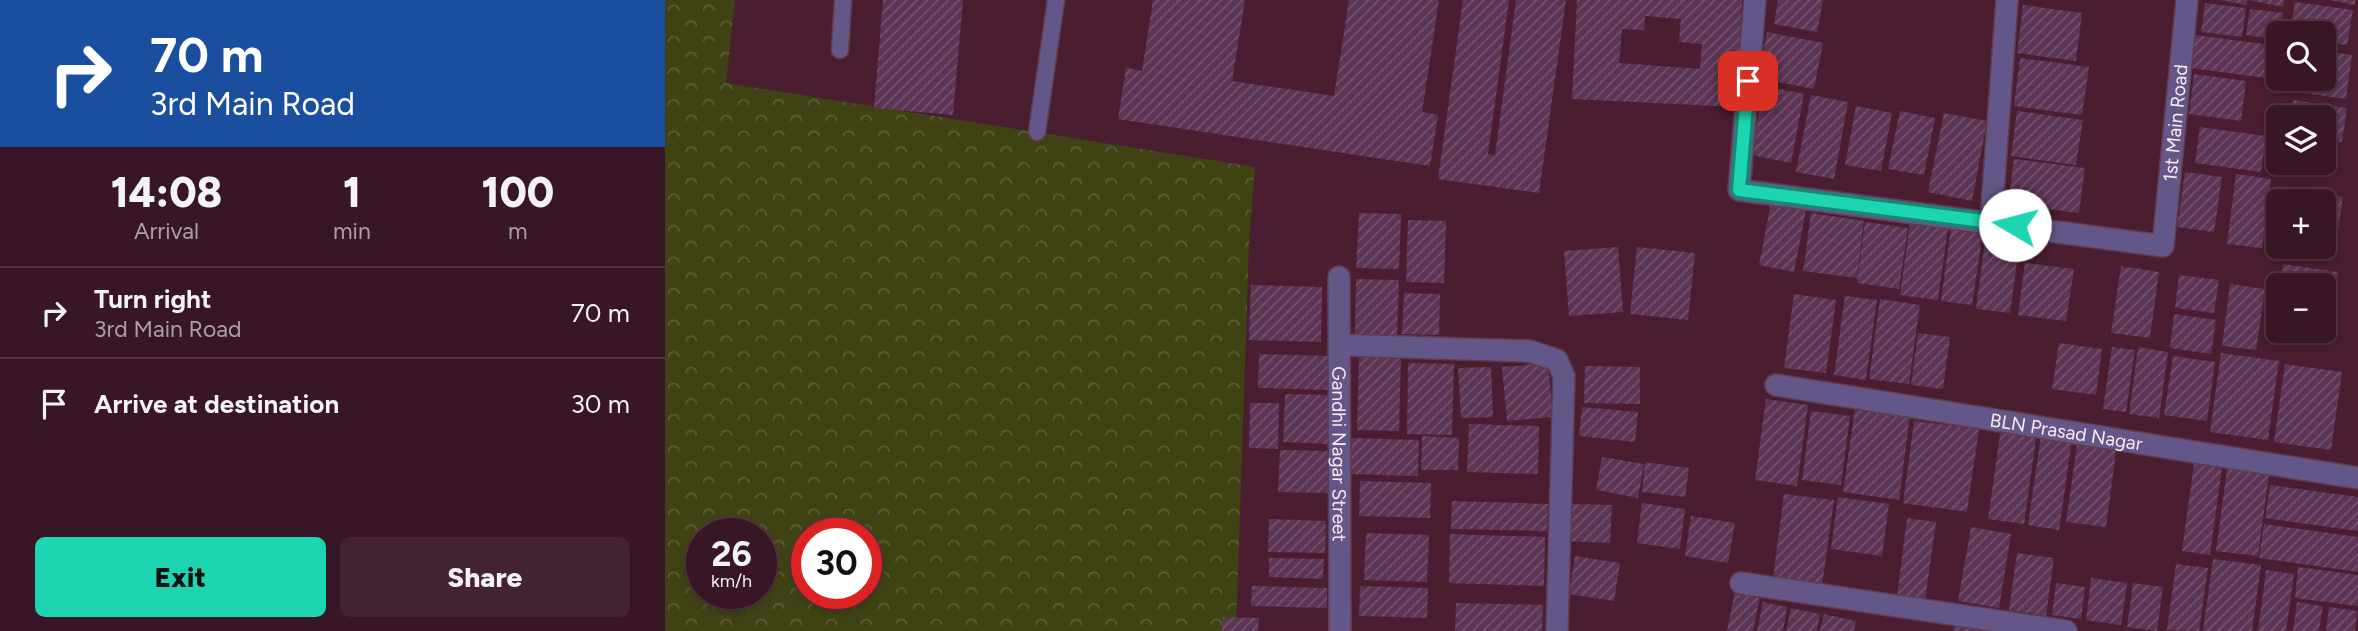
<!DOCTYPE html>
<html lang="en">
<head>
<meta charset="utf-8">
<style>
  :root { --surface:#381625; --page:#432332; --text:#f1f3f6; --muted:#ab9fa7; --line:#523542; --accent:#1dd5b1 }
  body { margin:0; font-family:Figtree,sans-serif; background:var(--page); color:var(--text); height:100vh; display:flex; flex-direction:column; font-size:26px; white-space:nowrap }
  * { box-sizing:border-box; margin:0 }
  p { font-size:23px; color:var(--muted) }
  .icon { flex:none; width:38px; height:38px; fill:none; stroke:currentColor; stroke-width:2; stroke-linecap:round; stroke-linejoin:round }
  .map { position:relative; flex:1; overflow:hidden }
  .panel { display:flex; flex-direction:column; background:var(--surface); width:665px }
  .panel>* { flex:none }
  .hud { background:#1a4fa0; color:#fff; overflow:hidden }
  .fabs { position:absolute; left:1601px; top:21px; display:grid; gap:14px }
  .fabs a { display:grid; place-items:center; width:70px; height:70px; border-radius:10px; background:var(--surface); box-shadow:0 4px 10px #0003,0 0 0 2px var(--line); font-size:35px }
  .speed { position:absolute; left:21px; top:518px; display:flex; gap:14px; font-size:35px; font-weight:700; text-align:center }
  .speed>* { display:grid; place-content:center; width:91px; height:91px; border-radius:50%; background:var(--surface); box-shadow:0 4px 10px #0003,0 0 0 2px var(--line); line-height:1 }
  .speed small { font-size:18px; font-weight:400 }
  .speed .limit { border:10px solid #d22; background:#fff; color:#111 }
  .pin { position:absolute; display:grid; place-items:center; width:60px; height:60px; color:#fff; margin:-30px; border-radius:14px; box-shadow:0 4px 10px #0006 }
  .me { position:absolute; width:77px; margin:-38px; rotate:278deg; stroke-linejoin:round; filter:drop-shadow(0 0 5px #0008) }
  .turn { display:flex; align-items:center; gap:24px; height:147px; padding:0 35px; font-size:32px }
  .turn .icon { width:91px; height:91px; stroke-width:2.5 }
  .turn b { display:block; font-size:49px; line-height:60px }
  .eta { display:flex; justify-content:space-evenly; align-items:center; height:119px; text-align:center }
  .eta b { font-size:42px; font-weight:800; line-height:49px }
  .action { display:flex; gap:14px; margin-top:auto; padding:14px 35px }
  .action a { flex:1; height:80px; border-radius:10px; background:var(--accent); color:#111; font-size:28px; font-weight:800; line-height:80px; text-align:center }
  .action a+a { background:var(--page); color:var(--text) }
  ul { padding:0; list-style:none }
  li { display:flex; align-items:center; gap:21px; height:91px; padding:0 35px; border-top:2px solid var(--line) }
  li div { flex:1 }
  li b { display:block; font-size:26px }
  li em { font-style:normal }
  main { display:flex; flex:1; min-height:0 }
  .map>svg:first-child { display:block }
  .park { fill:url(#park-crowns); fill-rule:evenodd }
  .building { fill:url(#building-hatch); fill-rule:evenodd }
  .lines { fill:none; stroke-linecap:round; stroke-linejoin:round }
  .lane-casing { stroke:#633a4c; stroke-width:19 }
  .street-casing { stroke:#633a4c; stroke-width:24 }
  .lane { stroke:#635789; stroke-width:16 }
  .street { stroke:#635789; stroke-width:21 }
  .route-casing { stroke:#138a73; stroke-width:18 }
  .route { stroke:#1dd5b1; stroke-width:12 }
  .labels { text-anchor:middle; dominant-baseline:central; stroke-width:5; stroke-linejoin:round; paint-order:stroke }
  .street-label { font-size:19px; fill:#fce9f0; stroke:#3f1227 }
</style>
</head>
<body>
<main>
<section class="panel">
<div class="hud">
<div class="turn"><svg class="icon" aria-label="right" viewBox="0 0 24 24"><path d="M7 20v-9h11M14 6l5 5-5 5"/></svg><div><b>70 m</b>3rd Main Road</div></div>
</div>
<div class="eta">
<div><b>14:08</b><p>Arrival</p></div>
<div><b>1</b><p>min</p></div>
<div><b>100</b><p>m</p></div>
</div>
<ul>
<li><svg class="icon" aria-label="right" viewBox="0 0 24 24"><path d="M7 20v-9h11M14 6l5 5-5 5"/></svg><div><b>Turn right</b><p>3rd Main Road</p></div><em>70 m</em></li>
<li><svg class="icon" aria-label="arrive" viewBox="0 0 24 24"><path d="M6 21V4h12l-3 4 3 4H6"/></svg><div><b>Arrive at destination</b></div><em>30 m</em></li>
</ul>
<div class="action"><a>Exit</a><a>Share</a></div>
</section>
<div class="map">
<svg width="1693" height="631" viewBox="0 0 1693 631">
  <defs>
    <pattern id="park-crowns" width="20" height="18" patternUnits="userSpaceOnUse" patternTransform="scale(1.75)"><rect width="20" height="18" fill="#3f4314"/><path d="M2 6a3 3 0 1 1 6 0M12 15a3 3 0 1 1 6 0" fill="none" stroke="#5c5e36"/></pattern>
    <pattern id="building-hatch" width="6" height="6" patternUnits="userSpaceOnUse" patternTransform="scale(1.75)"><rect width="6" height="6" fill="#5c3555"/><path d="M-1 1l2-2M0 6l6-6M5 7l2-2" fill="none" stroke="#74526e"/></pattern>
  </defs>
  <rect width="100%" height="100%" fill="#4a1d31"/>
  <path class="park" d="M0 0H70L61 83 590 167 584 245 571 631H0ZM37 534H96V593H37ZM142 534H201V593H142Z"/>
  <path class="building" d="M218 0H298L288 115 209 108Z
    M488 0H580L567 81 669 96 684 0H774L757 112 773 115 765 166 453 119 461 68 477 71Z
    M798 0H844L823 154 830 155 851 0H901L874 193 773 179Z
    M912 0H1077L1072 107 907 99ZM980 16 1016 19 1014 42 1037 44 1035 69 954 63 957 29 979 30Z
    M1113 0H1158L1152 32 1109 24Z
    M1556 0H1582L1581 5Z
    M1583 0H1619L1618 7Z
    M1665 0H1690V5Z
    M1630 2 1688 10 1682 45 1659 42V33H1625Z
    M1540 3 1581 8 1577 37 1536 32Z
    M1358 5 1417 13 1411 61 1352 53Z
    M1585 9 1618 13 1614 40 1581 35Z
    M1102 32 1158 43 1149 89 1093 78Z
    M1530 35 1613 46 1609 79 1526 68Z
    M1659 51 1687 55 1681 99 1631 92 1633 79H1659Z
    M1355 58 1424 67 1417 115 1349 106Z
    M1529 74 1581 81 1576 121 1524 114Z
    M1099 86 1139 94 1126 163 1086 155Z
    M1146 95 1183 102 1169 179 1131 172Z
    M1628 100 1682 108 1677 142 1659 140V117H1626Z
    M1191 106 1227 113 1216 171 1180 165Z
    M1235 111 1270 118 1259 175 1223 169Z
    M1352 111 1418 120 1411 165 1346 156Z
    M1279 113 1322 121 1307 201 1263 192Z
    M1535 127 1601 136 1596 172 1530 163Z
    M1349 159 1420 168 1414 213 1343 204Z
    M1520 172 1557 177 1549 232 1512 227Z
    M1571 174 1606 179 1597 248 1562 244Z
    M1612 189 1678 197 1672 236 1659 234V201H1614V228L1607 227Z
    M1106 203 1141 210 1129 272 1094 265Z
    M694 213 736 214 734 269 691 268Z
    M1146 213 1199 221 1192 278 1138 271Z
    M743 220 781 221 779 283 741 282Z
    M1200 222 1243 228 1234 289 1192 283Z
    M1245 223 1283 228 1273 300 1235 295Z
    M1286 227 1318 231 1307 305 1276 301Z
    M1321 234 1355 239 1345 313 1311 309Z
    M953 247 958 312 904 316 899 251Z
    M972 247 1030 253 1023 320 965 314Z
    M1360 263 1409 269 1401 321 1353 315Z
    M1618 264 1673 272 1668 301 1659 300V285H1615Z
    M1456 266 1494 272 1485 338 1446 333Z
    M1514 275 1554 280 1549 313 1510 308Z
    M691 279 734 280 732 336 690 334Z
    M1565 284 1600 289 1591 350 1557 346Z
    M586 285 657 287 656 342 584 340Z
    M739 293 775 294 774 335 737 334Z
    M1129 294 1171 300 1161 373 1119 368Z
    M1180 296 1212 300 1201 380 1169 375Z
    M1215 299 1255 305 1244 384 1204 379Z
    M1606 302 1614 303V331H1659V310L1666 311 1661 340 1601 330Z
    M1509 314 1551 320 1546 354 1505 348Z
    M1253 333 1285 337 1278 389 1246 385Z
    M1394 343 1437 349 1431 395 1387 389Z
    M1447 347 1470 350 1461 412 1438 409Z
    M1473 347 1503 352 1494 418 1464 414Z
    M1556 353 1614 361 1603 440 1545 432Z
    M594 354 665 356 664 390 593 388Z
    M1508 356 1550 362 1542 421 1499 415Z
    M694 357 736 358 734 431 692 430Z
    M743 363 789 364 787 435 742 434Z
    M883 363 888 417 842 421 837 367Z
    M1620 364 1677 372 1666 450 1609 442Z
    M920 366 975 367V404L919 403Z
    M826 367 828 417 796 418 793 368Z
    M620 394 665 395 664 444 618 442Z
    M1101 399 1143 405 1132 486 1090 480Z
    M585 403H614L613 449 584 448Z
    M917 407 973 412 970 442 914 436Z
    M1190 408 1245 415 1234 500 1178 492Z
    M1146 411 1185 416 1176 485 1137 480Z
    M1249 421 1314 429 1302 512 1238 503Z
    M804 424 874 426 873 474 802 472Z
    M1336 428 1372 432 1359 524 1323 519Z
    M757 436 794 438 793 470H756Z
    M1376 436 1407 440 1394 530 1363 525Z
    M684 438 754 440 753 476 683 474Z
    M1412 445 1451 451 1441 527 1401 522Z
    M615 450 665 451 664 493 613 492Z
    M937 457 979 464 973 498 931 490Z
    M980 462 1024 468 1020 497 977 492Z
    M1563 462 1605 467 1593 556 1551 551Z
    M1529 463 1557 467 1545 555 1517 551Z
    M695 481 766 483 765 518 694 516Z
    M1605 485 1693 497V531L1600 518Z
    M1119 494 1169 500 1157 585 1108 578Z
    M1173 497 1224 504 1217 556 1166 549Z
    M787 501 883 504 882 531 786 529Z
    M977 503 1020 509 1015 549 972 543Z
    M903 504 947 505 945 543 899 541Z
    M1026 516 1070 523 1063 563 1020 556Z
    M1242 518 1271 522 1260 601 1232 597Z
    M604 519 661 521 660 553 603 552Z
    M1599 524 1693 537V572L1594 558Z
    M1306 527 1346 534 1334 608 1293 601Z
    M701 533 764 535 762 582 699 580Z
    M785 534 880 537 879 586 784 583Z
    M1352 553 1389 558 1381 616 1344 610Z
    M910 556 955 563 949 601 904 594Z
    M604 558 659 559 658 579 604 577Z
    M1548 559 1596 565 1587 631H1538Z
    M1511 564 1543 568 1534 631 1502 630Z
    M1633 567 1693 575V606L1630 598Z
    M1601 570 1629 574 1621 631H1593Z
    M1426 578 1462 583 1456 625 1421 620Z
    M1391 583 1420 587 1416 619 1387 615Z
    M1468 583 1498 587 1492 631 1462 627Z
    M587 586 662 588V608L586 606Z
    M695 586 763 588 762 618 694 616Z
    M1070 591 1095 596 1088 631H1062Z
    M1098 602 1122 607 1118 631H1092Z
    M1632 602 1658 606 1654 631H1628Z
    M791 603 878 605 877 631H790Z
    M1664 607 1692 611 1690 631H1661Z
    M1126 608 1155 614 1152 631H1121Z
    M1159 614 1191 621 1189 631H1155Z
    M558 617 594 618 593 631H557Z
    M1290 620 1335 631H1288Z"/>
  <g class="lines">
    <defs>
      <path id="lane" d="M175 50 178 0
        M372 132 391 0"/>
      <g id="street">
        <path id="s1" d="M1090 0 1074 190 1498 246 1522 0"/>
        <path d="M1326 221 1342 0"/>
        <path id="s2" d="M674 277 675 631"/>
        <path d="M675 345 864 351 892 360 899 376 892 631"/>
        <path id="s3" d="M1111 385 1693 478"/>
        <path d="M1076 583 1401 631"/>
      </g>
    </defs>
    <use href="#lane" class="lane-casing"/>
    <use href="#street" class="street-casing"/>
    <use href="#lane" class="lane"/>
    <use href="#street" class="street"/>
  </g>
  <g class="lines">
    <defs>
      <path id="route" d="M1083 81 1074 190 1350 225"/>
    </defs>
    <use href="#route" class="route-casing"/>
    <use href="#route" class="route"/>
  </g>
  <g class="labels">
    <g class="street-label">
      <text stroke="none"><textPath href="#s1" startOffset="742">1st Main Road</textPath></text>
      <text stroke="none"><textPath href="#s3" startOffset="294">BLN Prasad Nagar</textPath></text>
      <text stroke="none"><textPath href="#s2" startOffset="177">Gandhi Nagar Street</textPath></text>
    </g>
  </g>
</svg>
<div class="fabs">
<a><svg class="icon" aria-label="search" viewBox="0 0 24 24"><circle cx="10" cy="10" r="6"/><path d="M15 15l6 6"/></svg></a>
<a><svg class="icon" aria-label="layers" viewBox="0 0 24 24"><path d="M12 4l9 5-9 5-9-5zM3 14l9 5 9-5"/></svg></a>
<a>+</a>
<a>−</a>
</div>
<div class="speed"><div>26<small>km/h</small></div><div class="limit">30</div></div>
<div class="pin" style="left:1083px;top:81px;background:#d93025"><svg class="icon" aria-label="arrive" viewBox="0 0 24 24"><path d="M6 21V4h12l-3 4 3 4H6"/></svg></div>
<svg class="me" style="left:1350px;top:225px" viewBox="-20 -20 40 40"><circle r="19" fill="#fff"/><path d="M0-13L10 11 0 6-10 11z" fill="#1dd5b1"/></svg>
</div>
</main>
</body>
</html>
